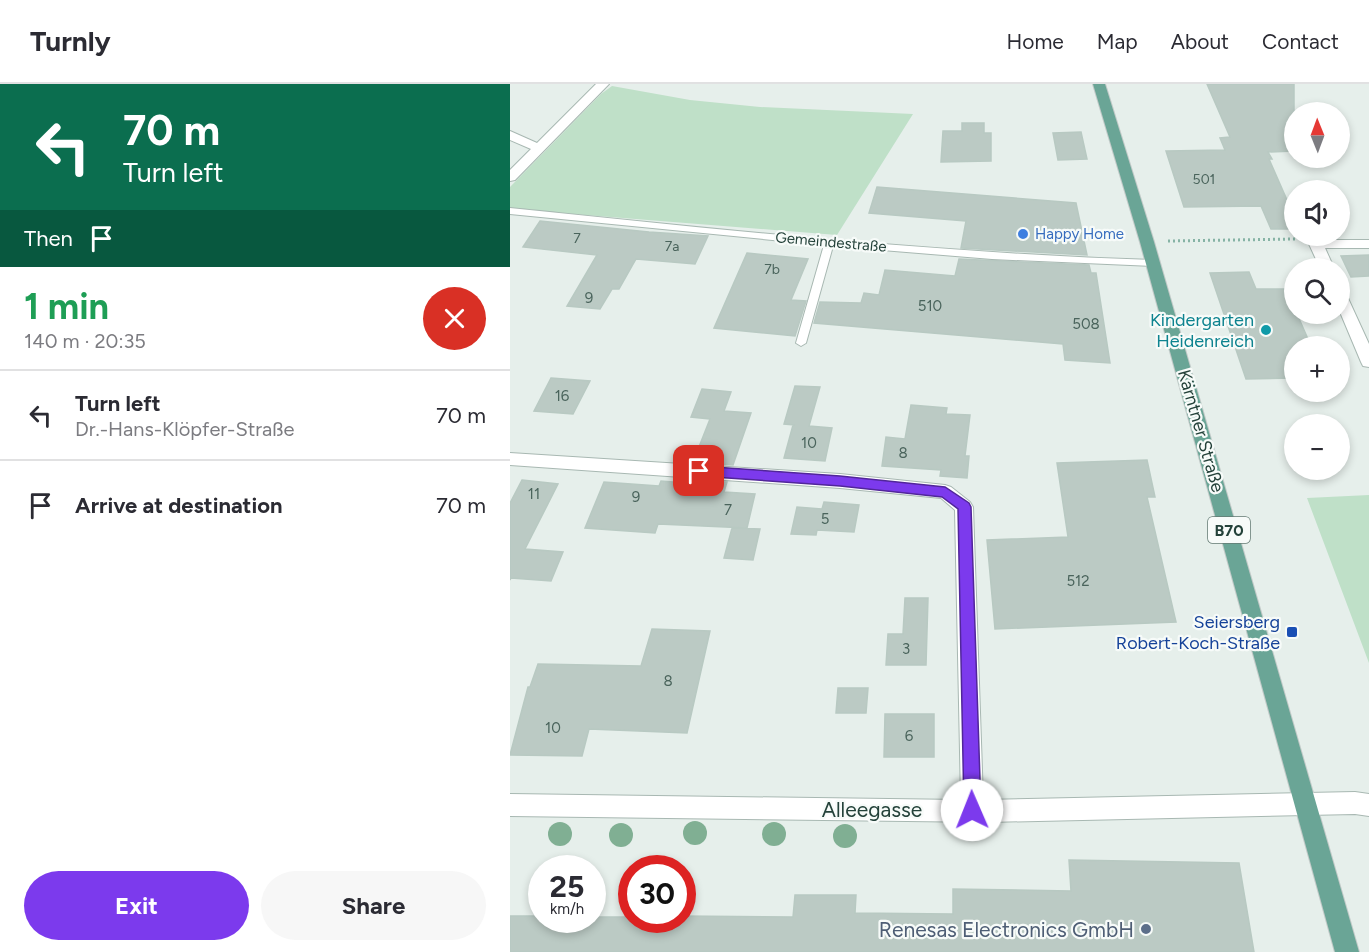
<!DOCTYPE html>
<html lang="en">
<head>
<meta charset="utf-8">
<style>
  :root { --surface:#fff; --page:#f7f7f7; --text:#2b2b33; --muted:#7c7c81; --line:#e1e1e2; --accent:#7c3aed }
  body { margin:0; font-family:Figtree,sans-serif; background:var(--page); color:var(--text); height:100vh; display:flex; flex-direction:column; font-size:22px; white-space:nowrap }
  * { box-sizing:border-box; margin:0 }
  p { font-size:20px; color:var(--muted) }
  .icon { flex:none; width:33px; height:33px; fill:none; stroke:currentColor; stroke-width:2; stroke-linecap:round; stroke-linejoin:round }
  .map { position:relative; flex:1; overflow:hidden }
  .drawer { display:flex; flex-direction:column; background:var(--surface); width:510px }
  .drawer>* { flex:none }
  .top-card { background:#0b6e4f; color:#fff; overflow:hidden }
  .needle { width:39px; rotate:359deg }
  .tools { position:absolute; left:774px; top:18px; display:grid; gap:12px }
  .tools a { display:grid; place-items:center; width:66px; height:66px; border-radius:50%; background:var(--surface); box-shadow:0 3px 9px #0003; font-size:30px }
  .speed { position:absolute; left:18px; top:771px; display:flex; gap:12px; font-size:30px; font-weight:700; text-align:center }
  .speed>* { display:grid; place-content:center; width:78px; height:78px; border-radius:50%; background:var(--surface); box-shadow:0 3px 9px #0003; line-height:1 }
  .speed small { font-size:15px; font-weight:400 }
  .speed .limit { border:9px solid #d22; background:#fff; color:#111 }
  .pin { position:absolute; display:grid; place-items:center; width:51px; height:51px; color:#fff; margin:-26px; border-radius:12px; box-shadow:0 3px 9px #0006 }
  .me { position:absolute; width:66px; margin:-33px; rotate:359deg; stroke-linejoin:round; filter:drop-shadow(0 0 4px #0008) }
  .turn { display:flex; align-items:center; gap:21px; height:126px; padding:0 24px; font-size:27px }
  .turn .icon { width:78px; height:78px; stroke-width:2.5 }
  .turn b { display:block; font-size:42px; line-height:51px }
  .then { display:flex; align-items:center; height:57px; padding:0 24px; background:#0003; gap:12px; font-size:22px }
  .round { display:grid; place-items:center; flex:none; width:63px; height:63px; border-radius:32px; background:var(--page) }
  .headline { display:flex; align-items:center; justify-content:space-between; height:102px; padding:0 24px }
  h1 { font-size:36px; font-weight:700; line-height:45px; color:#1e9e55 }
  .button { display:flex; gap:12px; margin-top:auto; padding:12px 24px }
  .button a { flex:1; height:69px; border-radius:36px; background:var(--accent); color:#fff; font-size:24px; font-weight:700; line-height:69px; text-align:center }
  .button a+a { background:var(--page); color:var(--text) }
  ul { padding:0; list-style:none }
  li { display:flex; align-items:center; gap:18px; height:90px; padding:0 24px; border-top:2px solid var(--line) }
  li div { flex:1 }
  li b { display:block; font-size:22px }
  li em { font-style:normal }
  header { display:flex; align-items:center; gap:36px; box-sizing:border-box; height:84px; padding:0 30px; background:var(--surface); border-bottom:2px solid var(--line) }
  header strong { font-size:28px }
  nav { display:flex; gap:33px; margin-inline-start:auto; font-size:21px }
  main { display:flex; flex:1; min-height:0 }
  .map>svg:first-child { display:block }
  .green { fill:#bfe0c8 }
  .building { fill:#bbcac4; stroke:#b8c9c2; stroke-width:1.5 }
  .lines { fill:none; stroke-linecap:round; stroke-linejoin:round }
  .lane-casing { stroke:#a8b8b2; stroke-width:2 }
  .street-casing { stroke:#a8b8b2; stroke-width:2 }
  .primary-casing { stroke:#c2cac8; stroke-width:2 }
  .path { stroke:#86b3a5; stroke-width:3; stroke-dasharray:2 3; stroke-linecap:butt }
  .lane { fill:#fff; fill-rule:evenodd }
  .street { fill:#fff; fill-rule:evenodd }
  .primary { fill:#6aa596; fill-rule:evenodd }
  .tree { fill:#80af93 }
  .route { fill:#7c3aed; stroke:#51269a; stroke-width:1.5 }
  .shop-dot { fill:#3f7fe0; stroke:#f7fbf9; stroke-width:2 }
  .culture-dot { fill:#0f9aa8; stroke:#f7fbf9; stroke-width:2 }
  .transit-dot { fill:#1a4fb4; stroke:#f7fbf9; stroke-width:2 }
  .service-dot { fill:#5c6f8a; stroke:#f7fbf9; stroke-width:2 }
  .labels { text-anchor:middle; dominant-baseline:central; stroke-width:4.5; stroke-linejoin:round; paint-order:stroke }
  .far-number-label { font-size:14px; fill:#4a645c }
  .far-shop-label { font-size:15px; fill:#366cbe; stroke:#f7fbf9; text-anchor:start }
  .far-street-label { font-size:15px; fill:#24423a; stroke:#f7fbf9 }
  .number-label { font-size:15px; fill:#4a645c }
  .shield { fill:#f7fbf9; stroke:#637a73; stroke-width:1.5 }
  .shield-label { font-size:16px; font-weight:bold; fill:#24423a }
  .culture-label { font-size:18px; fill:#0d838f; stroke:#f7fbf9; text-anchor:end }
  .street-label { font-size:18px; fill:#24423a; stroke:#f7fbf9 }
  .transit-label { font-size:18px; fill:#164399; stroke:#f7fbf9; text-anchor:end }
  .near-street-label { font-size:21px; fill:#24423a; stroke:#f7fbf9 }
  .near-service-label { font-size:21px; fill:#4e5e75; stroke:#f7fbf9; text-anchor:end }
</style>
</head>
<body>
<header>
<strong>Turnly</strong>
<nav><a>Home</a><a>Map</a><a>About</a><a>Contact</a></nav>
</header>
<main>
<section class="drawer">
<div class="top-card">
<div class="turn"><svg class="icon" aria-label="left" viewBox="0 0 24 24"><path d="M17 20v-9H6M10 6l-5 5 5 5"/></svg><div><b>70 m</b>Turn left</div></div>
<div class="then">Then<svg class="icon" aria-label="arrive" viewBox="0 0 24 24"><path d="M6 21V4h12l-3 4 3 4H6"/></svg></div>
</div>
<div class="headline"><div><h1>1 min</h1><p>140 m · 20:35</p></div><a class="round" style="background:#d93025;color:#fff"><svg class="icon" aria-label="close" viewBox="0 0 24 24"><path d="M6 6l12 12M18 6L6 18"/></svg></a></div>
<ul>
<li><svg class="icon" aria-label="left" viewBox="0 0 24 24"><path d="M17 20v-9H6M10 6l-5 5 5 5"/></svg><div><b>Turn left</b><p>Dr.-Hans-Klöpfer-Straße</p></div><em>70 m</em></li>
<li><svg class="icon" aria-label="arrive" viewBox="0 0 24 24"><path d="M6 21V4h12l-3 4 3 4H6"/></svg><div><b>Arrive at destination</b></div><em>70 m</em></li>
</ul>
<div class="button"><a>Exit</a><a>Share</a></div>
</section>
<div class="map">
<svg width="859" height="868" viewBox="0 0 859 868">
  <rect width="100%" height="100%" fill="#e6efeb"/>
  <path class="green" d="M102 2 180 16 250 23 403 30 327 151 0 125V103L91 10Z
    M859 411V579L797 414Z"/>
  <path class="building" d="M697 0H784V67L758 68 762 75H759L784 132V145H761L751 122 674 123 656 67 715 66 710 54 720 53Z
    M452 39H474V49H481V77L431 78 433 47H452Z
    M571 48 577 75 548 76 543 49Z
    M367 103 566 119 577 171 451 164 456 137 359 129Z
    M30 137 139 148 198 152 185 180 126 175 109 205H102L90 225 57 222 87 171 13 163Z
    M237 169 298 175 281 216 296 217 285 252 204 244Z
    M859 171V192L841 193 831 172Z
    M449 175 579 181 581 189H586L600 279 555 276 553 260 304 239 310 218 351 219 354 209 369 211 375 186 445 192Z
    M739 188 746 205H777L784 230H787L801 262H784V294L736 295 700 189Z
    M41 294 80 297 63 330 24 327Z
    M285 302 310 303 299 342 322 344 315 377 274 374 283 341H285L274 340Z
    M192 305 221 308 214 327 241 329 223 381 183 378 200 335 181 333Z
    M401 321 437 324 436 330 460 331 455 372H459L457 394 430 392 431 386 372 382 376 353 395 355Z
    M637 376 645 413H637L666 538 485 545 477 456 558 453 547 379Z
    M12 396 48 400 15 465 53 468 41 497 1 494 0 496V419Z
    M177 396 217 398 214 408 245 410 237 444 148 440 145 449 75 444 94 398 149 402 151 397 176 399Z
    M314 418 349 421 344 448 307 446 306 451 281 450 287 423 312 425Z
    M222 444 250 445 243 476 214 474Z
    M395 514H418L416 581H376L378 550H393Z
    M142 545 200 547 177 649 79 645 72 672 0 671 18 603H20L28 580 131 582Z
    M328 604H358L356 629H326Z
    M375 630H424V673H374Z
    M559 776 729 779 744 868H0V832H32V836H82V833H122V836H172V832L283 833 285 811H346L345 829 443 830V805L561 807Z"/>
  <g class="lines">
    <defs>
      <path id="lane" d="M0 124C215 146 426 169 643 176L648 179 643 182 482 175 323 162 296 259 291 262 286 259 314 161 0 130Z"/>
      <path id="street" d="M86 0H99L5 96 0 97V86L21 65 0 56V47L27 59Z
        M806 156H859V164H815L824 184H810L799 160Z
        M830 207 837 212 859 260V283L853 282 851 278 830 228Z
        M0 369 330 390 435 401 441 403 460 418 463 423 473 716 845 708 859 710V732L845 730 479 738 0 732V710L451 716 445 426 431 414 330 404 0 381Z"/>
      <path id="primary" d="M583 0H595L644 158 849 868H825L630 158Z"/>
    </defs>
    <use href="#lane" class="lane-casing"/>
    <use href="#street" class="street-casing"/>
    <use href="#primary" class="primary-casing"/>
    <path class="path" d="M658 157 785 155"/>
    <use href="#lane" class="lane"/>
    <use href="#street" class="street"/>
    <use href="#primary" class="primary"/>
  </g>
  <g class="tree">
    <circle cx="185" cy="749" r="12"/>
    <circle cx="50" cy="750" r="12"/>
    <circle cx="264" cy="750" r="12"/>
    <circle cx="111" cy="751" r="12"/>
    <circle cx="335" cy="752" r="12"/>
  </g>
  <path class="route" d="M189 382 330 392 435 403 459 419 461 423 471 726 468 731 462 734 456 731 454 726 448 425 432 413 330 402 189 392 182 387Z"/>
  <circle class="shop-dot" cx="513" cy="150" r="6"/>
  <circle class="culture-dot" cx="756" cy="246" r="6"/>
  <rect class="transit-dot" x="776" y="542" width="12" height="12" rx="3"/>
  <circle class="service-dot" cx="636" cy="845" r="6"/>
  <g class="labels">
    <g class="far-number-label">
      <text x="694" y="95">501</text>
      <text x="67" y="154">7</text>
      <text x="162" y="162">7a</text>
      <text x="262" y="185">7b</text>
    </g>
    <g class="far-shop-label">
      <text x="525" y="150">Happy Home</text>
    </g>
    <g class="far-street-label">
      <text transform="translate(321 158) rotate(5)">Gemeindestraße</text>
    </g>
    <g class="number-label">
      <text x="79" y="214">9</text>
      <text x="420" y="222">510</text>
      <text x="576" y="240">508</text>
      <text x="52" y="312">16</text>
      <text x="299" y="359">10</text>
      <text x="393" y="369">8</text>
      <text x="24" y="410">11</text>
      <text x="126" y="413">9</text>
      <text x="218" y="426">7</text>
      <text x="315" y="435">5</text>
      <text x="568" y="497">512</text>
      <text x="396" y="565">3</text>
      <text x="158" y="597">8</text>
      <text x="43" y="644">10</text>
      <text x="399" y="652">6</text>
    </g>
    <rect class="shield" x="698" y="433" width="42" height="26" rx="4.5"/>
    <g class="shield-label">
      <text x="719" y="446">B70</text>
    </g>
    <g class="culture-label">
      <text x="744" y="236">Kindergarten<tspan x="744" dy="21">Heidenreich</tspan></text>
    </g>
    <g class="street-label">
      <text transform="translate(691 347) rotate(74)">Kärntner Straße</text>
    </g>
    <g class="transit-label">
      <text x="770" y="538">Seiersberg<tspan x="770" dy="21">Robert-Koch-Straße</tspan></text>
    </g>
    <g class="near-street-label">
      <text x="362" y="725">Alleegasse</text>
    </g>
    <g class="near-service-label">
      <text x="624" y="845">Renesas Electronics GmbH</text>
    </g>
  </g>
</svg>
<div class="tools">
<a><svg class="needle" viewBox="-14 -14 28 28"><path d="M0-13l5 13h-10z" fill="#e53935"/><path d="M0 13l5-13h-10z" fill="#7c7c81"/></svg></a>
<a><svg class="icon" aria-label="sound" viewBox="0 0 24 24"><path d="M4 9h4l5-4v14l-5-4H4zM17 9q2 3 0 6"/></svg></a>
<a><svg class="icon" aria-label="search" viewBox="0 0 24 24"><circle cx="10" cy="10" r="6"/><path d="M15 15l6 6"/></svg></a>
<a>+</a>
<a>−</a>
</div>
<div class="speed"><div>25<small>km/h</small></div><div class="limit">30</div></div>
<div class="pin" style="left:189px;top:387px;background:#d93025"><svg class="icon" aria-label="arrive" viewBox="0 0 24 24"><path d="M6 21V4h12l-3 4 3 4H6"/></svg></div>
<svg class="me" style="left:462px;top:726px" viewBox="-20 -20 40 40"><circle r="19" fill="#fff"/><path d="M0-13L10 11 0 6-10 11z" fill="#7c3aed"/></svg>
</div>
</main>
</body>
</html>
